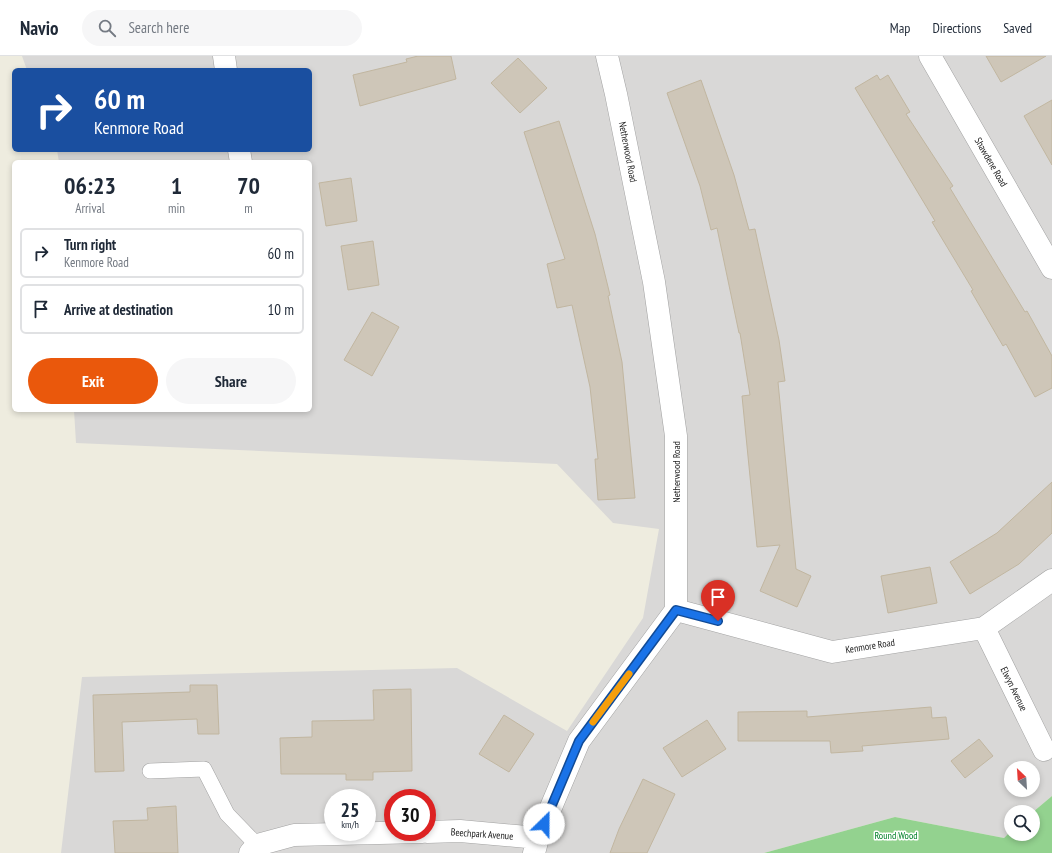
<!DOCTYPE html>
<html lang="en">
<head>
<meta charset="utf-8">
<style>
  :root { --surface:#fff; --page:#f6f6f7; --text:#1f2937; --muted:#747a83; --line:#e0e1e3; --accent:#ea580c }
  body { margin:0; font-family:"PT Sans Narrow",sans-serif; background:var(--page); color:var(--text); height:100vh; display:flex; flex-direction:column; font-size:15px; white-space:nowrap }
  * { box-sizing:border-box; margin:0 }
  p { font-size:13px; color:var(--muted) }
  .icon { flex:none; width:22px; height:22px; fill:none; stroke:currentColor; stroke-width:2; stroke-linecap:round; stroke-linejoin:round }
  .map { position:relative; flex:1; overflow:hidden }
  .details { position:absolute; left:12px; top:104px; width:300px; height:252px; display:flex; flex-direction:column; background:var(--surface); border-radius:6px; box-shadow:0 2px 6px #0003 }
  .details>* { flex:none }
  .top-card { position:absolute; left:12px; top:12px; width:300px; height:84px; border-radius:6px; box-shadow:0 2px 6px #0003; background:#1a4fa0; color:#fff; overflow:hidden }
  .needle { width:26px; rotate:335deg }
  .fabs { position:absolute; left:1004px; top:705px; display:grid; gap:8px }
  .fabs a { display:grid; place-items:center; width:36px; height:36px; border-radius:50%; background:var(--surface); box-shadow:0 2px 6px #0003; font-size:20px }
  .speed { position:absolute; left:324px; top:733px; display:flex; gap:8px; font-size:20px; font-weight:700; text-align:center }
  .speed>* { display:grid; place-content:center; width:52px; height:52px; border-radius:50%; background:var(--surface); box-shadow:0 2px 6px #0003; line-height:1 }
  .speed small { font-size:10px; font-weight:400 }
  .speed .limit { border:6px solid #d22; background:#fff; color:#111 }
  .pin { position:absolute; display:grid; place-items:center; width:34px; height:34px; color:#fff; margin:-41px -17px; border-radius:50% 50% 50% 0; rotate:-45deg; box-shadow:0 0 4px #0007 }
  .pin .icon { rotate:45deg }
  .me { position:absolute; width:44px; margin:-22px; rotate:23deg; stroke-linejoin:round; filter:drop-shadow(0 0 3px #0008) }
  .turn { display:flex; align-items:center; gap:14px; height:84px; padding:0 16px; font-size:18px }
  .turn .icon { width:52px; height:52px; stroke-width:2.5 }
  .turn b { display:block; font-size:28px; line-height:34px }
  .eta { display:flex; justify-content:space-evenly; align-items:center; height:68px; text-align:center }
  .eta b { font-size:24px; font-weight:600; line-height:28px }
  .button { display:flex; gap:8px; margin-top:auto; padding:8px 16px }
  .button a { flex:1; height:46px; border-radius:24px; background:var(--accent); color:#fff; font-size:16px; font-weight:600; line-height:46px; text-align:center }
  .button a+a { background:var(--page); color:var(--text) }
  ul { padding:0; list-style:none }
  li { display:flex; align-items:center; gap:12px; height:50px; margin:0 8px 6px; padding:0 8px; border:2px solid var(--line); border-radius:6px }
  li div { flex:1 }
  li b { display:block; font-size:15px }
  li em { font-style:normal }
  header { display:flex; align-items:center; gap:24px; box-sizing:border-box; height:56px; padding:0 20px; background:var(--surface); border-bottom:1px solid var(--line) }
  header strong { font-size:19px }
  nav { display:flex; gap:22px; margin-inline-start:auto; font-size:14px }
  .search { width:280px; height:36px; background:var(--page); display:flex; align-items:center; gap:10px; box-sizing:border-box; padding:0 14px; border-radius:22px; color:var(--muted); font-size:15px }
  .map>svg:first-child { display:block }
  .residential { fill:#d9d8d7; fill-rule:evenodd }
  .forest { fill:#93d28f }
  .building { fill:#cec6b8; stroke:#c1b6a0 }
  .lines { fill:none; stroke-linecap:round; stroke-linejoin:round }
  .service-casing { stroke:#a2a2a2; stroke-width:16 }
  .minor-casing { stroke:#a2a2a2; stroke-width:23 }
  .service { stroke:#fff; stroke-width:15 }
  .minor { stroke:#fff; stroke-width:22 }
  .route-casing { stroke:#114b97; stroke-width:10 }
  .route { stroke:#1a73e8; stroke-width:7 }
  .slow { stroke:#f59e0b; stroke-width:7 }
  .labels { text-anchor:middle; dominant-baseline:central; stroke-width:3; stroke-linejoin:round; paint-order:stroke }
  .street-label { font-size:10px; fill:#1b1b1b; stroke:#fff }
  .park-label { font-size:10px; fill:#018128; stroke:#fff }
</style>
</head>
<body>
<header>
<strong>Navio</strong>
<div class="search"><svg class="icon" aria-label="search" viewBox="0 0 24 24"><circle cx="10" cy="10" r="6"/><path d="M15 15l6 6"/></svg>Search here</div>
<nav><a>Map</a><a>Directions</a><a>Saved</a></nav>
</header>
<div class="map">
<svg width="1052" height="797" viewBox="0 0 1052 797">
  <rect width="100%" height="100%" fill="#eeecdf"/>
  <path class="residential" d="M22 0H1052V740L1033 756H1011V775L1004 782 895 761 764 797H61L82 621 457 612 567 675 643 562 659 473 613 467 557 408 76 387 74 354H310V106H59L57 94H310V14H27ZM1011 712H1033V734H1011ZM333 742H367V776H333ZM393 742H427V776H393Z"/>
  <path class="forest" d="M1052 740V797H764L895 761 1004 782 1011 775V778H1033V756Z"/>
  <path class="building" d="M418 0H451L456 23 360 50 353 19 407 6 406 3Z
    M986 0H1046L1001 26Z
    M518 2 547 32 520 57 491 27Z
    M877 19 880 24 888 19 910 56 906 58 953 130 950 132 1025 256 1027 255 1052 300V332L1035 341 1006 288 1003 290 971 235 973 234 932 166 935 165 855 32Z
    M701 24 734 119 749 174 755 173 779 284 785 325 778 326 796 513 811 520 797 551 760 535 780 489 757 491 742 340 750 339 740 277H739L717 172 711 174 700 130 667 37Z
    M1052 44V109L1024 60Z
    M559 65 595 178 610 239 608 240 622 306 635 442 598 444 595 403H598L590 331 572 249 557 252 547 208 565 203 524 76Z
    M351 122 357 165 326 170 319 127Z
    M373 185 379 229 348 234 341 190Z
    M372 256 399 271 372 320 344 304Z
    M1052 426V477L1019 508 970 538 950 506 997 477Z
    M930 511 937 547 888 557 881 520Z
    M190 629H217L219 678H198L197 663 122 666 124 715 95 716 93 639 190 636Z
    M411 633 412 715 373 716V724H346V718H281L280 682 312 681V665L374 664 373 634Z
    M931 651 932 662 946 661 949 683 862 690 863 695 831 697 830 685H738V656L807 655V661Z
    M504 659 534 678 509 716 479 698Z
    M707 664 726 693 682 721 663 692Z
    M979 683 993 700 965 722 951 705Z
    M643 723 675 738 647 797H610L619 773Z
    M176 750 178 797H115L113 765 148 764 147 752Z"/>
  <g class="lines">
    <defs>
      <path id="service" d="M150 715 204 713 227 758 257 789"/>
      <path id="minor" d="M224 0 226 14
        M930 0 1052 212
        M239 94 241 106
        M676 554 832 596 984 572 1052 524
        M984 572 1044 694
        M427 776 460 775 538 782
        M250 797 257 789 294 779 422 776
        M534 797 538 782 579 685 676 554V380L654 226 616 38 607 0"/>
    </defs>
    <use href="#service" class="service-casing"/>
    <use href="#minor" class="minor-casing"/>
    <use href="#service" class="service"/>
    <use href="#minor" class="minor"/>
  </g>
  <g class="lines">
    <defs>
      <path id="route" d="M544 768 579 685 676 554 718 565"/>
    </defs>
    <use href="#route" class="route-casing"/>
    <use href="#route" class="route"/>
    <path class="slow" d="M593 666 629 618"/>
  </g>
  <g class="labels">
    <g class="street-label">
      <text transform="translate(628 96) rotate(79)">Netherwood Road</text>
      <text transform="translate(991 106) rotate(60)">Shawdene Road</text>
      <text transform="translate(676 416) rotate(-90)">Netherwood Road</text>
      <text transform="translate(870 590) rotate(-9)">Kenmore Road</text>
      <text transform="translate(1014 633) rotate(64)">Elwyn Avenue</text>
      <text transform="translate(482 778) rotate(4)">Beechpark Avenue</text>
    </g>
    <g class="park-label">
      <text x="896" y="779">Round Wood</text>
    </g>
  </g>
</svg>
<div class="fabs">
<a><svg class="needle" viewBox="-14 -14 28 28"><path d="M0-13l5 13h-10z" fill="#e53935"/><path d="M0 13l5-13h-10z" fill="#747a83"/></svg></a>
<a><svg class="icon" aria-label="search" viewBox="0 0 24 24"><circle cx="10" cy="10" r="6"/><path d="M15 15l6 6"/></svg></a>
</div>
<div class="speed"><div>25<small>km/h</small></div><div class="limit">30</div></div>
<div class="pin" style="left:718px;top:565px;background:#d93025"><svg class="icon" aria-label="arrive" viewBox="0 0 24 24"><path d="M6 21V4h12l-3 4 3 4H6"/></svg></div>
<svg class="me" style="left:544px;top:768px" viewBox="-20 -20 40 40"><circle r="19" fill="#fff"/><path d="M0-13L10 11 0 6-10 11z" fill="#1a73e8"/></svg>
<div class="top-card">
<div class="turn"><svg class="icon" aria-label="right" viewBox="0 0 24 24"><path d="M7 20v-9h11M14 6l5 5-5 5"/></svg><div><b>60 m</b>Kenmore Road</div></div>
</div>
<section class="details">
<div class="eta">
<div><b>06:23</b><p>Arrival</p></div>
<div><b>1</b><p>min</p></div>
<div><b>70</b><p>m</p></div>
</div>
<ul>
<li><svg class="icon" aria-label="right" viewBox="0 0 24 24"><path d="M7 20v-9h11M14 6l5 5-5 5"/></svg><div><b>Turn right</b><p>Kenmore Road</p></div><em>60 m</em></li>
<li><svg class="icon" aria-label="arrive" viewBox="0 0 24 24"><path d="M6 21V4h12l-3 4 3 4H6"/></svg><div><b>Arrive at destination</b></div><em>10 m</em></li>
</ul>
<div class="button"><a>Exit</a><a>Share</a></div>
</section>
</div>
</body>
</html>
